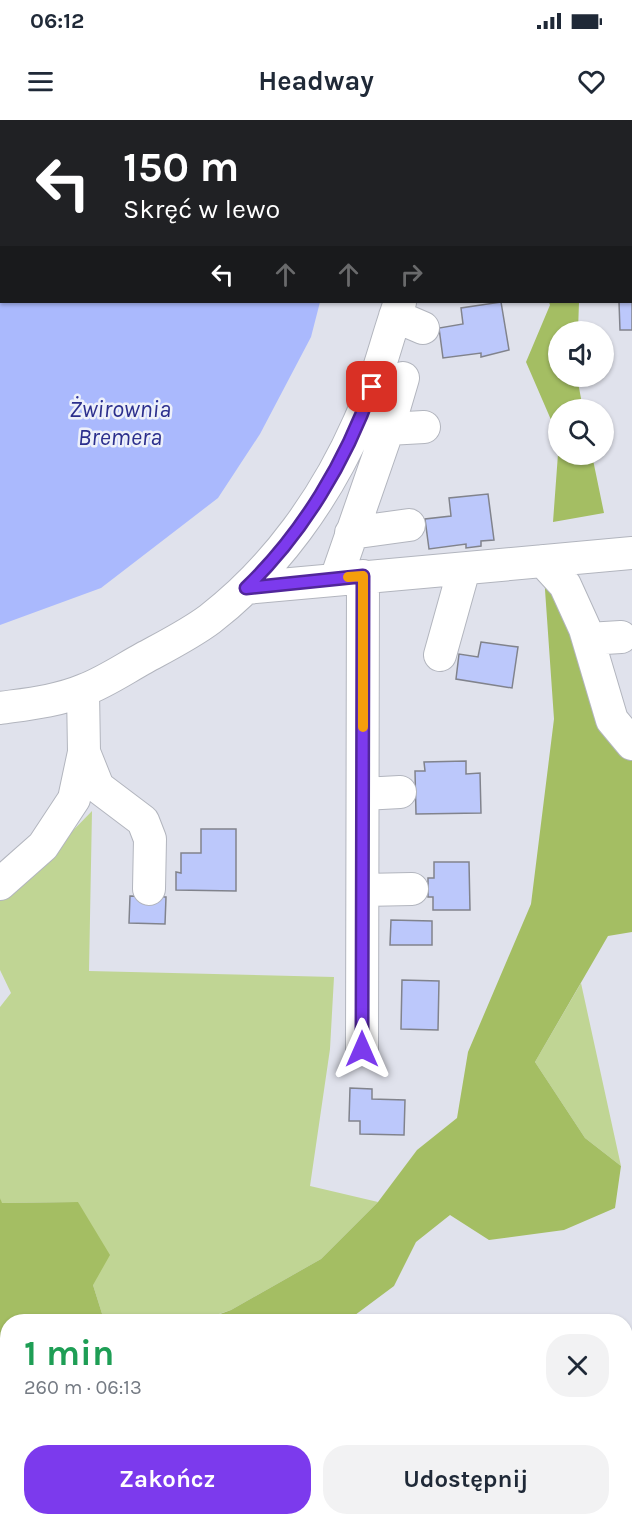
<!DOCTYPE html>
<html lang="pl">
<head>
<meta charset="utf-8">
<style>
  :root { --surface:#fff; --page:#f2f2f3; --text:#1f2937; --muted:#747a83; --accent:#7c3aed }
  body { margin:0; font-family:Karla,sans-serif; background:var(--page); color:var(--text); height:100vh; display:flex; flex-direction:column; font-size:22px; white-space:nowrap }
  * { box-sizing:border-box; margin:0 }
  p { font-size:20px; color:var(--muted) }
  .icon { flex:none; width:33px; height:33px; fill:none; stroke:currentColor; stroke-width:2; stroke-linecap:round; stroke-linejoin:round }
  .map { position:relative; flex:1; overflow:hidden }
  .panel { position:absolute; left:0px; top:1194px; width:633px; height:212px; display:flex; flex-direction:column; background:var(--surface); border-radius:24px 24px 0 0; box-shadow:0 2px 4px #0004 }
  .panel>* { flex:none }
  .guide { position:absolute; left:0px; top:0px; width:633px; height:183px; box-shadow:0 2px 4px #0004; background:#202124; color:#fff; overflow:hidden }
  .controls { position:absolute; left:548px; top:201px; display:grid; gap:12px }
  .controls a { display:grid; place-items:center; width:66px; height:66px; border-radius:50%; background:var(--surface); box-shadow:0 2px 4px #0004; font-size:30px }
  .pin { position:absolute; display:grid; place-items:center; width:51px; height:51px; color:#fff; margin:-26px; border-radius:12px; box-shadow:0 3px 9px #0006 }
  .me { position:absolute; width:66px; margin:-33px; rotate:0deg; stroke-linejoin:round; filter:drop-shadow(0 0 4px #0008) }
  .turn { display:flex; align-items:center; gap:21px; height:126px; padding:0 24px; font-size:27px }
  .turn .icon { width:78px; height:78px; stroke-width:2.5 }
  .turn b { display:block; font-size:42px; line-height:51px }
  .lanes { display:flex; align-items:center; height:57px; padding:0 24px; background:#0003; justify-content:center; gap:30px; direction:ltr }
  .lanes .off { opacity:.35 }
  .round { display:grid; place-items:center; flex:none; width:63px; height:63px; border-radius:24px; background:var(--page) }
  .overview { display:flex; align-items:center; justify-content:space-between; height:102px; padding:0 24px }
  h1 { font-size:36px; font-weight:700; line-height:45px; color:#1e9e55 }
  .cta { display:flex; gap:12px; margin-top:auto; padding:12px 24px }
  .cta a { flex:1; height:69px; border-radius:24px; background:var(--accent); color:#fff; font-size:24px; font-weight:700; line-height:69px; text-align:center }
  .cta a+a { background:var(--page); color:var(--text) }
  .status { display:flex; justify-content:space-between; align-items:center; height:42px; padding:0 30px; background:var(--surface); direction:ltr }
  .status svg { height:16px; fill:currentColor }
  header { display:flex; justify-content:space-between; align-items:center; height:78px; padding:0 24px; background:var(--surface); font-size:27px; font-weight:700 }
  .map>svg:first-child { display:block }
  .green { fill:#c0d594 }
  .forest { fill:#a4be63 }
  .water { fill:#aab9fd }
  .building { fill:#bcc8fb; stroke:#81838c; stroke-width:1.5 }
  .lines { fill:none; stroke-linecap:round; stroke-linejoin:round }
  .minor-casing { stroke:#b2b5be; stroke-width:34 }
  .path { stroke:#a6a8af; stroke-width:4; stroke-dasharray:3 3; stroke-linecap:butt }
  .minor { stroke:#fff; stroke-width:32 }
  .route-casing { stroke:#51269a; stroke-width:15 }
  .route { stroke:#7c3aed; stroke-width:10 }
  .slow { stroke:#f59e0b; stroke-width:10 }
  .labels { text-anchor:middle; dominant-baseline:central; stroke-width:5; stroke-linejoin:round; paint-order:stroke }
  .water-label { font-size:24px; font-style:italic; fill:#2c2f8d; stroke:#edf0fa }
</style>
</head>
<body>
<div class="status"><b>06:12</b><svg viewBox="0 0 49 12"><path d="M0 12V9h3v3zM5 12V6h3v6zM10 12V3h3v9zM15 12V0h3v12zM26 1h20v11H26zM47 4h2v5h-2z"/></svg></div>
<header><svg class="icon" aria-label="menu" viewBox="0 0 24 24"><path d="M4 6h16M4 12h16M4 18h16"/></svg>Headway<svg class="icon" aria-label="heart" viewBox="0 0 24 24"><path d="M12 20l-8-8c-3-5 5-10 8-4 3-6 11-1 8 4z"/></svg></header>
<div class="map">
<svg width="632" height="1405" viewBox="0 0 632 1405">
  <rect width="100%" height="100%" fill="#e0e2ec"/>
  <path class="green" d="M92 691 89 851 334 857 330 929 310 1066 378 1082 321 1139 231 1190 198 1201 104 1200 93 1165 78 1082 1 1083 0 1078V887L11 873 0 850V766L53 731Z
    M581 863 621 1046 585 1018 535 942Z"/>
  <path class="forest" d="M549 182H579L578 211 558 212V256L577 257 583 289 558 290V316L526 242 550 185Z
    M558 334 592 335 604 393 553 402Z
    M543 441 632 624V812L608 816 535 942 585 1018 621 1046 615 1088 564 1110 489 1120 450 1095 416 1122 394 1166 347 1201 198 1202 231 1190 321 1139 378 1082 417 1030 457 998 468 932 531 784 554 599Z
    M0 1078 2 1083 78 1082 110 1135 93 1165 104 1200 109 1201 8 1202 7 1246 0 1239Z"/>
  <path class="water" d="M0 0H368L2 2V182H320L311 217 260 314 218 378 101 468 0 505Z"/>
  <path class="building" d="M632 149V210H620L619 182H632Z
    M501 182 509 230 481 237V233L443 238 439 208 463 204 461 188Z
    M488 374 494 420 481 421V426L466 428V424L429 429 425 399 451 396 449 378Z
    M481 522 518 527 512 568 456 559 459 534 478 537Z
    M466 641V654L480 653 481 693 416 694 415 651H425L424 642Z
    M201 709H236V771L176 770V752L181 753V733H201Z
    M434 742H469L470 790H433V777H428V758H434Z
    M130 776 166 777 165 804 129 803Z
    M391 800 432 801V825H390Z
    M402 860 439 861 438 910 401 909Z
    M350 968 372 969V979L405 980 404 1015 360 1014V1001H349Z"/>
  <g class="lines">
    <defs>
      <path id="minor" d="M457 2V0
        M395 196 423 208
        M388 309 424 307
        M351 413 409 405
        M543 441 565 465 585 509 612 600 632 624
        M336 459 388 309 403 258
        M246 468 632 433
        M588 519 621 517
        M440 535 464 449
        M0 588C28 584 58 581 84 570 105 562 124 549 144 538 166 526 190 514 210 499 276 448 326 377 359 302 377 263 386 221 400 182
        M84 632 98 667 143 701 150 719 149 769
        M363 674 400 672
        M0 764 43 726 74 679 84 632 83 571
        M363 770 412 769
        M362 929 363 456"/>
    </defs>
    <use href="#minor" class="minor-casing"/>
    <path class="path" d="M6 1259H8
      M381 1398 412 1405"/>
    <use href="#minor" class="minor"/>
  </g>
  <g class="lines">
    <defs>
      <path id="route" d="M362 929 363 456 246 468C303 413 346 341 372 267"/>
    </defs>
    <use href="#route" class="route-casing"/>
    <use href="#route" class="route"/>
    <path class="slow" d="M348 457 363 456V607"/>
  </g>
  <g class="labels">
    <g class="water-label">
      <text x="120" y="289">Żwirownia<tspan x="120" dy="28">Bremera</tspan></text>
    </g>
  </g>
</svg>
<div class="controls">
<a><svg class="icon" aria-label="sound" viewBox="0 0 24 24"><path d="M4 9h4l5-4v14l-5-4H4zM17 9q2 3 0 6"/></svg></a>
<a><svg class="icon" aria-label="search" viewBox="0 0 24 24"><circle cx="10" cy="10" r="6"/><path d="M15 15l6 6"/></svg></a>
</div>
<div class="pin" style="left:372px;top:267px;background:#d93025"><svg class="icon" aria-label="arrive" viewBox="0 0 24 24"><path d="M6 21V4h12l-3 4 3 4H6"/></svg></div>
<svg class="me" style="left:362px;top:929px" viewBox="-20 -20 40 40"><path d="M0-17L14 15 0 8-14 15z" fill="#7c3aed" stroke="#fff" stroke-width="4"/></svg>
<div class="guide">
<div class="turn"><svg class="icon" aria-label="left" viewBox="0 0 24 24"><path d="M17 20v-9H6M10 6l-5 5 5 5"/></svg><div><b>150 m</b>Skręć w lewo</div></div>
<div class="lanes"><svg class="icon" aria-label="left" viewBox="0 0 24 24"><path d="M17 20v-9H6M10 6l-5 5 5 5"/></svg><svg class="icon off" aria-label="ahead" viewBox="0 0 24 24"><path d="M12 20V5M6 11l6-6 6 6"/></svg><svg class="icon off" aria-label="ahead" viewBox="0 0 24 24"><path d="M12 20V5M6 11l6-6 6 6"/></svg><svg class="icon off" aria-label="right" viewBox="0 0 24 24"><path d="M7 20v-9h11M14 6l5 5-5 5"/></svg></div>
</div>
<section class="panel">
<div class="overview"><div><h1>1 min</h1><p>260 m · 06:13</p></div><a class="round"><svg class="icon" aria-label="close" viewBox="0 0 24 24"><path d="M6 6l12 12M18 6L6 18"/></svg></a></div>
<div class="cta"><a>Zakończ</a><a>Udostępnij</a></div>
</section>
</div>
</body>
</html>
